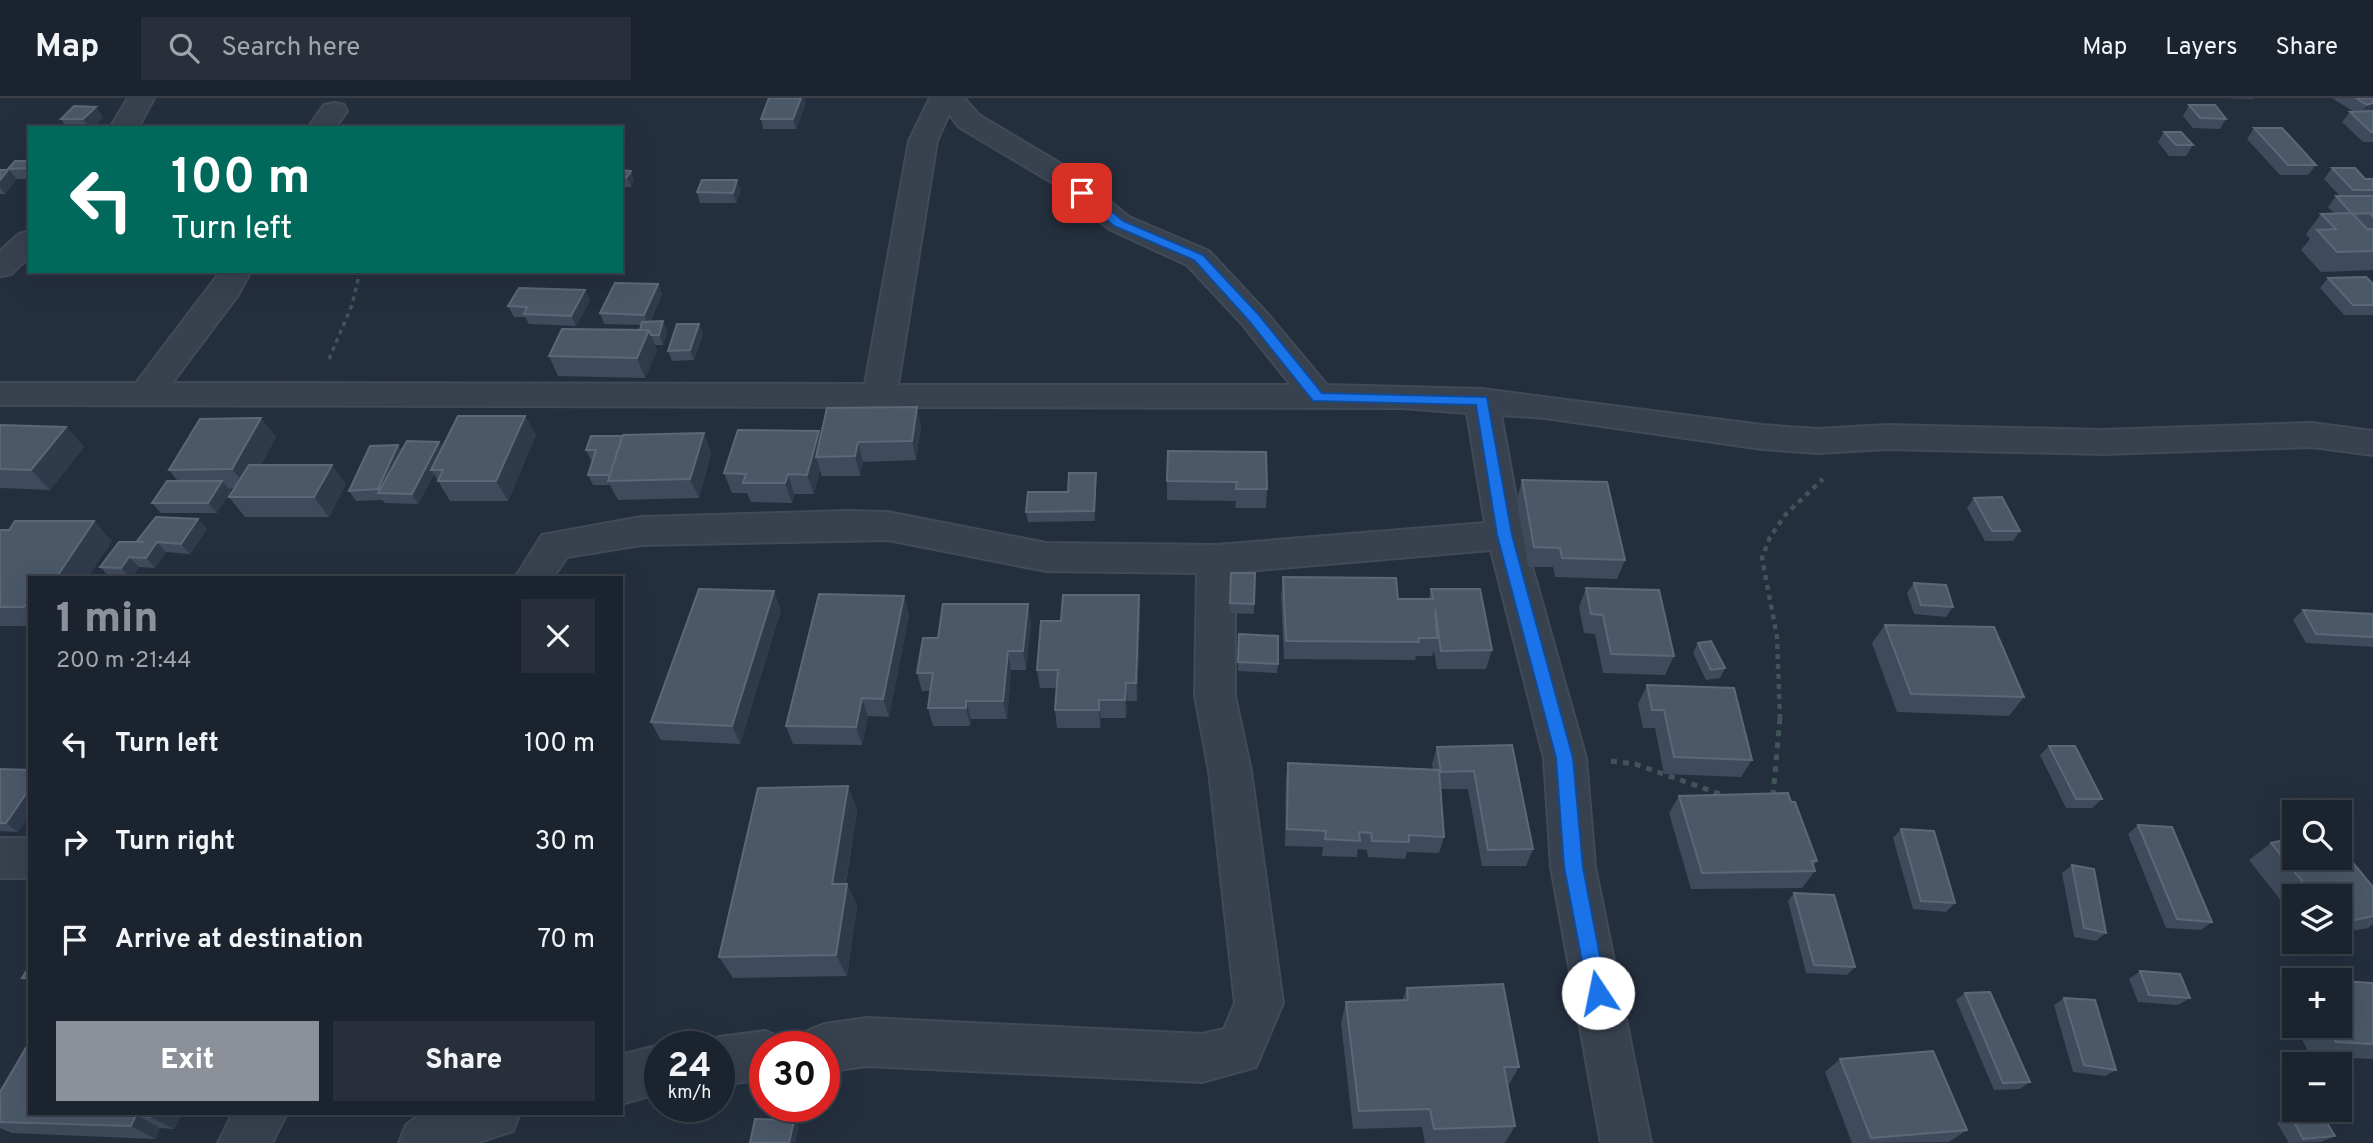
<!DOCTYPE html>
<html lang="en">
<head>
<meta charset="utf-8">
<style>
  :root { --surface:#1b232e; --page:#282f3a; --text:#f1f3f6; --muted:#a0a4aa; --line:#39404a; --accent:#8c9099 }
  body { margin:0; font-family:Overpass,sans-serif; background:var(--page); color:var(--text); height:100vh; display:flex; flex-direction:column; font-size:26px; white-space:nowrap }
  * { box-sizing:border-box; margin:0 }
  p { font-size:23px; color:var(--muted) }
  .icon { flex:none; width:38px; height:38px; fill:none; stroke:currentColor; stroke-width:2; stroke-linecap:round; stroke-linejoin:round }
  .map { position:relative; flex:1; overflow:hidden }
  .sheet { position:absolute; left:28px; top:478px; width:595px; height:539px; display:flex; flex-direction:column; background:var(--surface); border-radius:0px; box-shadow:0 7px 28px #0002,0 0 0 2px var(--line) }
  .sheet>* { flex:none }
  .guide { position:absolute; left:28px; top:28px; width:595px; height:147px; border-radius:0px; box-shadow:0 7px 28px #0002,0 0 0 2px var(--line); background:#00695c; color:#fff; overflow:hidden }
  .tools { position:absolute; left:2282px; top:702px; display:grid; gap:14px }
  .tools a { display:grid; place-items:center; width:70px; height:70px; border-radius:0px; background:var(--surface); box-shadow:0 7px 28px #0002,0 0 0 2px var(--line); font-size:35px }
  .speed { position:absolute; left:644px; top:933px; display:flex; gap:14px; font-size:35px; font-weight:700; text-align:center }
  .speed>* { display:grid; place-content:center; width:91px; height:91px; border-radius:50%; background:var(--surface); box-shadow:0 7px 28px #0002,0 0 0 2px var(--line); line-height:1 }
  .speed small { font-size:18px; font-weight:400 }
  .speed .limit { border:10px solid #d22; background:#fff; color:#111 }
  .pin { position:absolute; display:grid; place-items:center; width:60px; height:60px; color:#fff; margin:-30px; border-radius:14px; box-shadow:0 4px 10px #0006 }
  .me { position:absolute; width:77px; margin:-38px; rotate:349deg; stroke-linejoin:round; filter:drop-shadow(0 0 5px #0008) }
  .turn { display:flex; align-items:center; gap:24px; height:147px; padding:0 28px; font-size:32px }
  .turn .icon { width:91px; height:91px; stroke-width:2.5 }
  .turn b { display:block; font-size:49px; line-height:60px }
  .round { display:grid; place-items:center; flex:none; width:74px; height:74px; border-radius:0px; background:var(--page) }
  .headline { display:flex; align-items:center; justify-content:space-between; height:119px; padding:0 28px }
  h1 { font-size:42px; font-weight:800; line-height:52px; color:var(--accent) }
  .button { display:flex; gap:14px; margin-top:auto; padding:14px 28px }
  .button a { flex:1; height:80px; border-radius:0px; background:var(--accent); color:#fff; font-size:28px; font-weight:800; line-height:80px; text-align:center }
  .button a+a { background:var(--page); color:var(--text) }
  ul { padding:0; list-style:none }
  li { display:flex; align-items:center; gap:21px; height:98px; padding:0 28px }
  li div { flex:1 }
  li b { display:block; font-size:26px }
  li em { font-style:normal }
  header { display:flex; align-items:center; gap:42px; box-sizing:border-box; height:98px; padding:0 35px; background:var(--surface); border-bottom:2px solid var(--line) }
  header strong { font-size:33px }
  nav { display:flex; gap:38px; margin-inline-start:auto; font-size:24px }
  .search { width:490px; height:63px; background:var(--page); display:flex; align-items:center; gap:18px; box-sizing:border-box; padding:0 24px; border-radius:0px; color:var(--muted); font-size:26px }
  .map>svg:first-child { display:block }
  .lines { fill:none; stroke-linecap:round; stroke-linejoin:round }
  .minor-casing { stroke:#414a57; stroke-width:4 }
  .path-far2 { stroke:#3f5557; stroke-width:3.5; stroke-dasharray:4.5 4.5; stroke-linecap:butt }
  .path-far1 { stroke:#3f5557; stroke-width:4.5; stroke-dasharray:5 5; stroke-linecap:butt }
  .path { stroke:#3f5557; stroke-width:5; stroke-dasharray:6 6; stroke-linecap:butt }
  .minor { fill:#38414e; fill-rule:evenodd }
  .wall { fill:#3f4b5c }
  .shaded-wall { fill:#2f3b4b }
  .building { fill:#4b5868; stroke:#5c6777; stroke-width:2 }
  .route { fill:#1a73e8; stroke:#114b97; stroke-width:2 }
</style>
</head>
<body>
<header>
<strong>Map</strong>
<div class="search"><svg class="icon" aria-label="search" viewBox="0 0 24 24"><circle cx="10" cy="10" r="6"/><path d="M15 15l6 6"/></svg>Search here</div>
<nav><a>Map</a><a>Layers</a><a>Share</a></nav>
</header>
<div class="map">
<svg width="2373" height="1045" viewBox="0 0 2373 1045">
  <rect width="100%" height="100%" fill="#242f3e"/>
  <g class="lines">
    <defs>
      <path id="minor" d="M128 0H154L138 30H110Z
        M930 0H964L979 17 1073 73 1129 119 1209 153 1265 213 1327 287 1482 291 1762 327 1817 331 1887 327 2102 332 2312 325 2373 333V357L2312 349 2102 356 1887 351 1817 355 1762 351 1545 320 1501 317 1523 437 1586 660 1595 769 1651 1045H1601L1551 769 1544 660 1491 452 1235 474V598L1251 673 1283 905 1256 969 1202 984 867 968 824 974V948H801L807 933 824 926 867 920 1202 936 1224 931 1235 905 1209 673 1195 598 1197 475 1046 473 888 442 641 447 567 459 553 480H515L542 437 641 419 847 413 888 414 1046 445 1216 447 1485 425 1467 315 1402 310 0 307V285H136L221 173H251L238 197 172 285 865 286 909 43ZM949 16 959 29 1053 85 1109 131 1187 167 1243 227 1291 287H898L937 43Z
        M334 5 344 7 347 13 335 30H308L324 7Z
        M30 133V158L11 176 0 178V153L19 136Z
        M0 740H30V780H0Z
        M765 933 782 940 786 948H765V981L719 987V948H701L702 946 719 939Z
        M660 947 664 948H660V995L621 1006V957Z
        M233 1015H287L272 1045H218Z
        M423 1015H520L513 1033 476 1045H399L406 1027Z"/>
    </defs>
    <use href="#minor" class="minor-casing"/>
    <path class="path-far2" d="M329 261 352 207 360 173"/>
    <path class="path-far1" d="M1780 621 1777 539 1762 460 1770 439 1786 416 1823 381"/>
    <path class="path" d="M1611 663 1635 666 1726 698
      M1773 698 1780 620"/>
    <use href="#minor" class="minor"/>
  </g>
  <path class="wall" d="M2222 0H2254V1Z
    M2332 0H2373V44H2363L2342 24 2350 14H2354Z
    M806 5 796 31H763L761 21Z
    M2189 7 2226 21 2220 31 2193 30 2183 18Z
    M103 19 92 30H67L61 21Z
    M2254 30 2316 67 2308 77H2280L2247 41Z
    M2164 34 2193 47 2186 58H2169L2158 44Z
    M30 63V81H16L8 71Z
    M2332 70 2365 81H2373V172L2321 174 2301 152 2310 141 2306 136 2321 116H2335L2328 109 2336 98H2340L2324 81Z
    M0 72 16 82 5 96H0Z
    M621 72 631 73 634 83 631 89H621Z
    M741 92 736 105H700L697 94Z
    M2328 180 2373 186V217H2344L2320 190Z
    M658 186 662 196 650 224 663 223 667 234 663 247H655L657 252 645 280 558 278 549 258 640 232 642 227 604 226 600 215Z
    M585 192 590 203 576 228 529 226 525 219H514L508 208Z
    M699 226 703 236 694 262 672 263 668 253Z
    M525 318 536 337 508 403H450L434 376 418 406 385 405 382 402 356 403 349 393 398 347 402 352 442 350Z
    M0 327 66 329 84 349 50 392 0 390Z
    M921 328 916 362 863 364 860 378H822L820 372 814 396H794L792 405 751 404 747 395H732L724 375 820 338Z
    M704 335 711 355 699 400 618 402 610 387H593L588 377 593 362H591L586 352 622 338Z
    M276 339 261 367 346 386 329 419H245L229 399 234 390 229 391 231 393 217 415H161L152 405 178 383 169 372Z
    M1266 354 1267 391 1266 410H1235L1236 403 1167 402V383Z
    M1096 375V385L1095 423 1028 424 1026 414 1068 394Z
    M1522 382 1625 462 1617 481 1555 479 1553 469H1528L1517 402Z
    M1974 400 2020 433 2013 443H1985L1967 410Z
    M207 431 190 456 166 454 155 470 139 469 131 480 110 479 100 469 137 444Z
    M0 433 112 443 30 480V528H0Z
    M1231 475 1254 506V516L1230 515Z
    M1283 479 1398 501H1429L1431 491 1492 552 1486 571H1437L1434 553 1432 558H1416L1415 562 1284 561 1281 498Z
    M1914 485 1953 509 1946 519 1914 516 1907 495Z
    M1586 490 1674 558 1665 577 1603 575 1595 536 1584 535 1579 509Z
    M904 498 909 517 889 619 868 618 862 647 793 646 786 628Z
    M1028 506 1031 525 1026 572H1011L1007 621H971L970 628H933L928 610 930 593H922L917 575 938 540Z
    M781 512 740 646 661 642 651 624Z
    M2303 512 2373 516V549L2306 545 2293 522Z
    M1140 516 1137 603H1127L1126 620H1101L1100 630H1057L1055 612 1056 590H1040L1037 572 1061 523Z
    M1885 527 2024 599 2009 618 1897 614 1872 545Z
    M1239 536 1278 566 1277 575 1238 573Z
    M1698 545 1725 570 1720 580 1706 582 1693 555Z
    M1647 587 1752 662 1741 679 1664 676 1655 630H1643L1638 606Z
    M1512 647 1533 751 1526 768H1482L1468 691H1441L1444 739 1439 755 1407 754 1405 761 1368 759 1367 752 1358 751 1357 759 1322 758 1323 749 1285 748 1286 682 1288 665 1433 671 1432 666 1437 649Z
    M2049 648 2102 701 2092 710H2066L2040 657Z
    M0 671 30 672V717L18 734 0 733Z
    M848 688 857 712 846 786H847L857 808 847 878 733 880 719 859Z
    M1679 698 1817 763 1813 768 1815 773 1802 790 1691 791 1669 715Z
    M2138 727 2212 824 2201 832 2166 830 2128 736Z
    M1901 731 1955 805 1946 814 1913 811 1893 740Z
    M2271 745 2373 789V826L2368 830 2340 835V798H2294V819L2249 762Z
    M2072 767 2106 835 2096 843 2074 839 2062 775Z
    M1794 795 1855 869 1847 877 1806 875 1788 803Z
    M2140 873 2190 900 2178 907 2138 904 2129 881Z
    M2373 885V961L2310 958 2296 928H2340Z
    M2294 889V924L2281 897Z
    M1407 890 1519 969 1508 988 1515 1028 1505 1045H1425L1422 1029 1353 1031 1341 925 1346 904 1402 903Z
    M1965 895 2030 984 2020 991 1994 992 1956 902Z
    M2064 900 2116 972 2105 978 2073 974 2054 907Z
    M1840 961 1967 1032 1949 1044 1852 1045 1825 974Z
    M0 994 182 1015 174 1031 160 1030 155 1041 12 1035 0 1030Z
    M2291 1018 2335 1038 2321 1044 2289 1045 2277 1025Z"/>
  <path class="shaded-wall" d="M801 0H804L806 5 796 31 793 21Z
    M2373 5V14L2359 17 2367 7Z
    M96 9 103 19 92 30H89L83 21Z
    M8 72 16 82 5 96 0 89V82Z
    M631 73 634 83 631 89 627 79Z
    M737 82 741 92 736 105 733 95Z
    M658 186 662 196 648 227 644 217Z
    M585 192 590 203 576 228 571 218Z
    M663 223 667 234 663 247 659 237Z
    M699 226 703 236 694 262 690 252Z
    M649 232 657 252 645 280 637 260Z
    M917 309 921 328 916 362 912 343Z
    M525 318 536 337 508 403 496 383Z
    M261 320 276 339 248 390 232 371Z
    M66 329 84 349 50 392 31 372Z
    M819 333 825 353 816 359 820 372 814 396 807 377Z
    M704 335 711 355 699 400 690 381Z
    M439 344 445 354 431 372 434 376 418 406 412 396Z
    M858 344 863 364 860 378 855 358Z
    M398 347 405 357 381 395 378 391Z
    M332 367 346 386 329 419 314 399Z
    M1096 375V385L1095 423 1094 413Z
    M788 376 794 396 792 405 785 385Z
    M222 383 231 393 217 415 208 405Z
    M198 421 207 431 190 456 181 446Z
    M94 423 112 443 88 480H56Z
    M157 444 166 454 155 470 146 460Z
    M129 459 139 469 131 480 121 470Z
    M774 493 781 512 740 646 732 628Z
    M1139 497 1140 516 1137 603 1136 585Z
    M904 498 909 517 889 619 883 601Z
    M29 503 30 504V514L24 509Z
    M1028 506 1031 525 1026 572 1023 553Z
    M1008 553 1011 572 1007 621 1003 603Z
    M1126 585 1127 603 1126 620 1125 602Z
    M862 600 868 618 862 647 856 629Z
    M1099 602 1101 620 1100 630 1099 612Z
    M966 603 971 621 970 628 966 610Z
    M848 688 857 712 842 808 832 786Z
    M30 690V717L18 734 6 725Z
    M847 786 857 808 847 878 836 857Z
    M151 1015H182L174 1031 150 1019Z
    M136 1017 160 1030 155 1041 131 1028Z
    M794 1022 799 1029 795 1045H789Z"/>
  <path class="building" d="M769 0H801L793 21H761Z
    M2356 0H2373V5L2367 7Z
    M2189 7H2215L2226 21 2200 20Z
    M74 8 96 9 83 21H61Z
    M2373 13V34H2371L2350 14Z
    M2254 30H2282L2316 67H2288Z
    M2164 34H2181L2193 47H2176Z
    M15 63H30V68L28 70 8 71Z
    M2332 70H2355L2365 81H2373V92H2353Z
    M0 72H8L0 82Z
    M621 72 631 73 627 79H621Z
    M702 82H737L733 95 697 94Z
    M2336 98H2373V119L2370 115 2352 116Z
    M2352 115 2367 131H2373V153L2337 154 2317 132 2336 131 2321 116Z
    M2366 179 2373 186V207H2353L2328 180Z
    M615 185 658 186 644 217 600 215Z
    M519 190 585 192 571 218 524 216 527 209 508 208Z
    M663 223 659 237H651L649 232H640L642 224Z
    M677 226H699L690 252 668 253Z
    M562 231 649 232 637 260 549 258Z
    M917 309 912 343 858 344 855 358 816 359 827 310Z
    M458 318H525L496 383H438L443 372H431Z
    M261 320 232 371 169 372 200 321Z
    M0 327 66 329 31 372 0 371Z
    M738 332 819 333 807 377 788 376 785 385H743L746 376 724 375Z
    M704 335 690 381 608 383 623 337Z
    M591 338H622L610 377H588L596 352H586Z
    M407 343 439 344 412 396 378 395Z
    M398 347 378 391 349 393 370 348Z
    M1168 353 1266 354 1267 391H1236L1237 384 1167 383Z
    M249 367H332L314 399H229Z
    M1069 375H1096L1094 413 1026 414 1028 394H1068Z
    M1522 382 1607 384 1625 462 1562 460 1560 450 1534 449Z
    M167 383H222L208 405H152Z
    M2002 399 2020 433H1992L1974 400Z
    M156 419 198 421 181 446 157 444 146 460 129 459 121 470 100 469 119 444H144L137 443Z
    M15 423H94L56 480H30V503L24 509H0V433L1 432H9Z
    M1231 475H1255L1254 506 1230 505Z
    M1283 479 1396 480 1398 501H1433L1431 491H1480L1492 552 1441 553 1435 511 1437 540H1419V544L1286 543Z
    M1914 485 1946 487 1953 509 1921 507Z
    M1586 490 1659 492 1674 558 1611 556 1603 517 1591 516Z
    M699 491 774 493 732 628 651 624Z
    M819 496 904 498 883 601 862 600 856 629 786 628Z
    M1063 497H1139L1136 585H1126L1125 602H1099V612H1055L1058 572H1037L1041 523H1061Z
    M943 506H1028L1023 553H1008L1003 603H966V610H928L933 575H917L923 540H938Z
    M2303 512 2373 516V539L2316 536Z
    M1885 527 1994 529 2024 599 1911 596Z
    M1239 536 1278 538V566L1238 564Z
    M1711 543 1725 570 1711 572 1698 545Z
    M1647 587 1734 590 1752 662 1674 659 1664 612H1652Z
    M1512 647 1533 751 1488 752 1474 673 1441 674 1437 649Z
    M2049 648H2075L2102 701H2076Z
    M1288 665 1439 672 1444 739 1409 737V744L1372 743 1371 735 1359 734 1360 743 1325 741 1326 733 1287 731Z
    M0 671 30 672V690L6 725H0Z
    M848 688 832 786H847L836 857 719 859 758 690Z
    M1788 695 1791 704H1795L1817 763H1812L1815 773 1702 775 1679 698Z
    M2138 727 2172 729 2212 824 2177 821Z
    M1901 731 1934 733 1955 805 1921 803Z
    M2294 740V760H2340V749L2373 789V818L2340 825V798H2314L2271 745Z
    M2072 767 2094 771 2106 835 2084 830Z
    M1794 795 1834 797 1855 869 1814 867Z
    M30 867V880H22Z
    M2140 873 2180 876 2190 900 2149 897Z
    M2340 883 2373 885V946L2336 944 2328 928H2340Z
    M1503 886 1519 969H1504L1515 1028 1434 1031 1430 1011 1359 1013 1346 904 1408 902 1407 890Z
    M1990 894 2030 984 2003 985 1965 895Z
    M2064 900 2095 902 2116 972 2084 967Z
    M30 943V1015H151L150 1019 136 1017 131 1028 0 1024V994Z
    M1933 953 1967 1032 1871 1040 1840 961Z
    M2321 1015 2335 1038 2303 1041 2291 1018Z
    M755 1021 794 1022 789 1045H750Z"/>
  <path class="route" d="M1077 92H1086L1123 123 1203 157 1259 217 1322 295 1487 299 1512 437 1573 660 1583 769 1607 895 1604 901 1598 904 1591 901 1588 895 1564 769 1556 660 1497 437 1476 307 1313 303 1249 223 1194 162 1114 128 1077 97Z"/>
</svg>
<div class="tools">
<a><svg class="icon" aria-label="search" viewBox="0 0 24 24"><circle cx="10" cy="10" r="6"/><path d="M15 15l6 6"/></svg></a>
<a><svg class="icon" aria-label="layers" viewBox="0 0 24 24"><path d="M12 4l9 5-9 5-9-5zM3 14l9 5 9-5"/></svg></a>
<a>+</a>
<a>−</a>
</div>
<div class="speed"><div>24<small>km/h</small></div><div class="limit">30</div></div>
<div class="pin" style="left:1082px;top:95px;background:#d93025"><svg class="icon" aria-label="arrive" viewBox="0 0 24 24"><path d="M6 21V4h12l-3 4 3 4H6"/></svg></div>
<svg class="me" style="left:1598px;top:895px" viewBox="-20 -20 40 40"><circle r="19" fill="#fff"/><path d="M0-13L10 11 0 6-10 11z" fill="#1a73e8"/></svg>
<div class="guide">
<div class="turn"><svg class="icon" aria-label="left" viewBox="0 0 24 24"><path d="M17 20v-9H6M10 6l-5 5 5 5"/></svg><div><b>100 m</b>Turn left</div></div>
</div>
<section class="sheet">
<div class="headline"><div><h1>1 min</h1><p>200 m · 21:44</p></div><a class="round"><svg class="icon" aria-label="close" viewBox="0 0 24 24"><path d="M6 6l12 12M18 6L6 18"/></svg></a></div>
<ul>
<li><svg class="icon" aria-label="left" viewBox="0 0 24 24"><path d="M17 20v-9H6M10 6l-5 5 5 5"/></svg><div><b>Turn left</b></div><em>100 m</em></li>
<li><svg class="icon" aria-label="right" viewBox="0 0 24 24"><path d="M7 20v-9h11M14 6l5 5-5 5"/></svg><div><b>Turn right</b></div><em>30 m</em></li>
<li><svg class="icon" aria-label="arrive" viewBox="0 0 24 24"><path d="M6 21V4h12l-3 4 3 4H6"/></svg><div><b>Arrive at destination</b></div><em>70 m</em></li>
</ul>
<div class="button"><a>Exit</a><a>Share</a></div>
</section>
</div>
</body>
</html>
